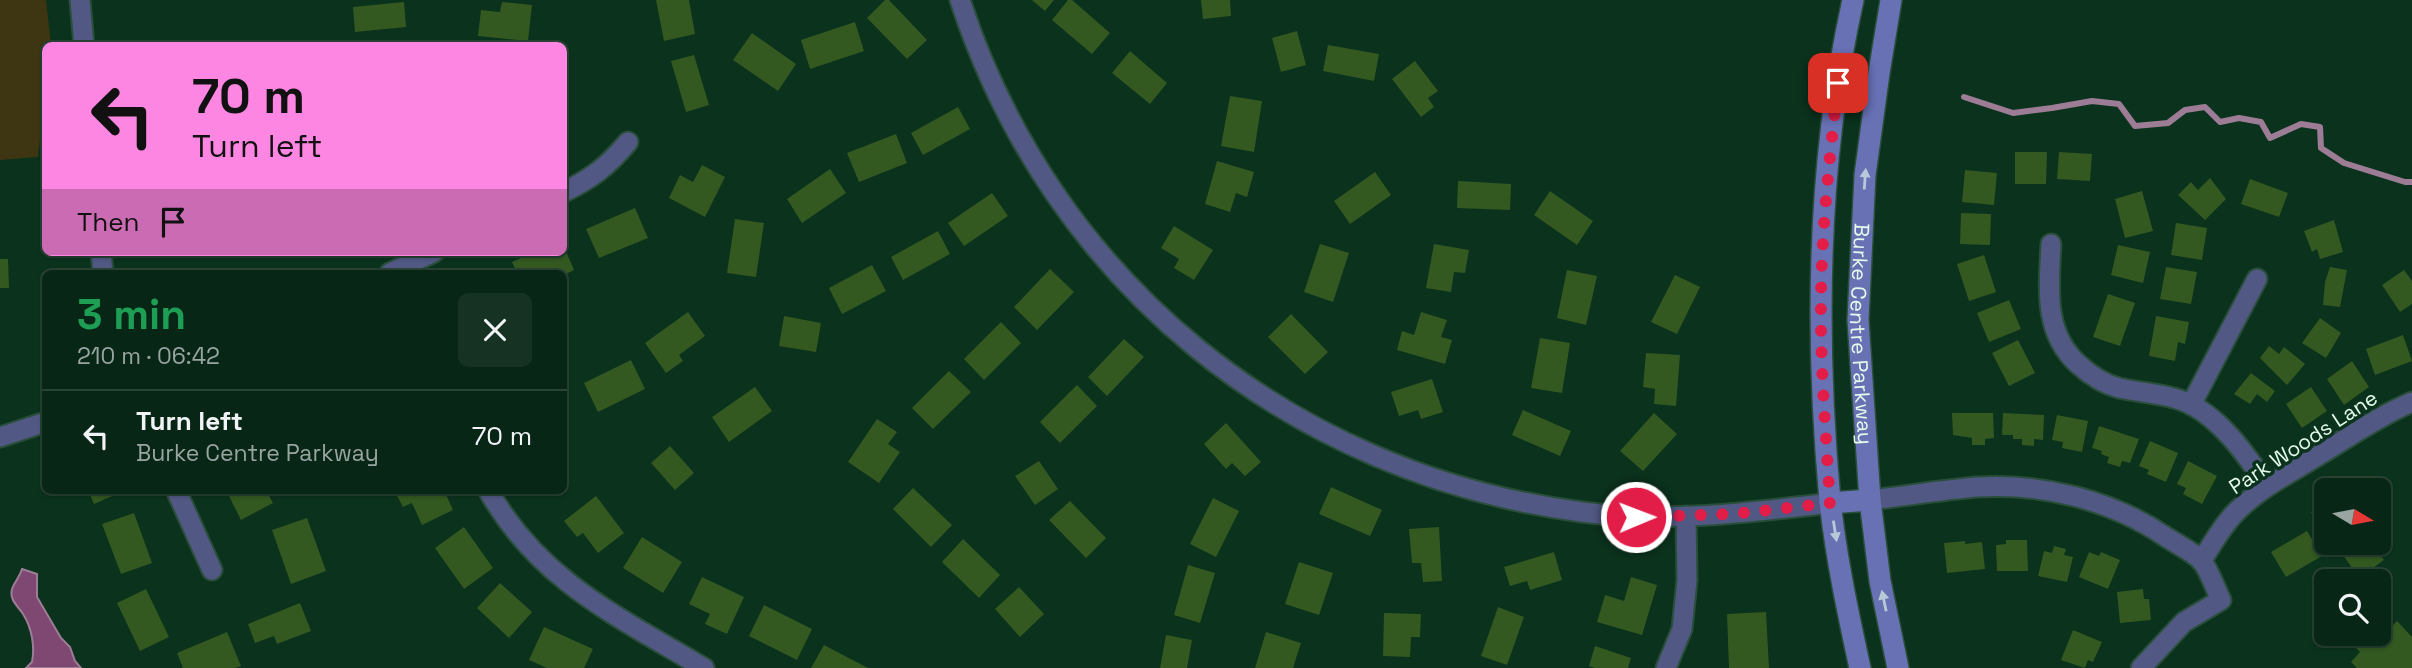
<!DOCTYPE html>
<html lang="en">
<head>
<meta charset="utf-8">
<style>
  :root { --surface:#082616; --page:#163223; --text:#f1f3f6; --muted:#98a5a1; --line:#294335 }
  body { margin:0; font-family:"Space Grotesk",sans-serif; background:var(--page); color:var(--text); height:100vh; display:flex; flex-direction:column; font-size:26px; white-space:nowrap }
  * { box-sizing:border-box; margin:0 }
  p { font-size:23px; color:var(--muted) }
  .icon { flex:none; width:38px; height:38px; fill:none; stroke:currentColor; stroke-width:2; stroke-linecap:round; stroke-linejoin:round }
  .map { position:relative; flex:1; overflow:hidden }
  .drawer { position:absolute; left:42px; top:270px; width:525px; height:224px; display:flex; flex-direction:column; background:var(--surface); border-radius:10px; box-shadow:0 2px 5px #0004,0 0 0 2px var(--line) }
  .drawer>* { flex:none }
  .top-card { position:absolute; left:42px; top:42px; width:525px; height:214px; border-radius:10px; box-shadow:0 2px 5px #0004,0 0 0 2px var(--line); background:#fd86e2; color:#111; overflow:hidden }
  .needle { width:46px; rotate:100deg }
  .controls { position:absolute; left:2314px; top:478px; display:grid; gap:14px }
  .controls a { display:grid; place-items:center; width:77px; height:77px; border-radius:10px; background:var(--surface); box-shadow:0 2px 5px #0004,0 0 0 2px var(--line); font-size:35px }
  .pin { position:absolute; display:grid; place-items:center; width:60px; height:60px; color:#fff; margin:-30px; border-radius:14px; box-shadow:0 4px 10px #0006 }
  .me { position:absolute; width:77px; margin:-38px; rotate:89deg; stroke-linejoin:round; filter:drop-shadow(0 0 5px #0008) }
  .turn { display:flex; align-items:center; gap:24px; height:147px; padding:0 35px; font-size:32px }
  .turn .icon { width:91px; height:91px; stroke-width:2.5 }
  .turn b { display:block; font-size:49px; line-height:60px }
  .then { display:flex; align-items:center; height:66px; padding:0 35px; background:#0003; gap:14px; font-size:26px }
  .round { display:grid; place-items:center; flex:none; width:74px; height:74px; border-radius:10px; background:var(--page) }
  .overview { display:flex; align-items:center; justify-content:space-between; height:119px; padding:0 35px }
  h1 { font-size:42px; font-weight:600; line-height:52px; color:#1e9e55 }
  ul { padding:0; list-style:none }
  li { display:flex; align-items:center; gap:21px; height:91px; padding:0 35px; border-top:2px solid var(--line) }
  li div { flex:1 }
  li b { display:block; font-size:26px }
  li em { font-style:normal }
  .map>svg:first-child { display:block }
  .green { fill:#3e3512 }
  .water { fill:#7f4872; stroke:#9d7d96; stroke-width:2 }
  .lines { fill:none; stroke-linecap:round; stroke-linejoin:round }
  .stream { stroke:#9d7d96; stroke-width:6 }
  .building { fill:#335820 }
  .street-casing { stroke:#294e3a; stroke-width:23 }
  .secondary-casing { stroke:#294e3a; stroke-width:24 }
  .street { stroke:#515883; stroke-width:19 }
  .secondary { stroke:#6771b4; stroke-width:21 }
  .oneway { fill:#b8cad8 }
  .route { stroke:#e11d48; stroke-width:12; stroke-dasharray:0 21.6 }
  .labels { text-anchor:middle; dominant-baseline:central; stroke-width:7; stroke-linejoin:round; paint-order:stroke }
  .street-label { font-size:21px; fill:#e4faeb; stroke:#0a321d }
</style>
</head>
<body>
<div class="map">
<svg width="2412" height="668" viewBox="0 0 2412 668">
  <rect width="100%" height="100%" fill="#0a321d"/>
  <path class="green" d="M0 0H46L51 45 46 46 45 97 38 157 0 160Z"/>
  <path class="water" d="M22 569 37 574V597L61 638 70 647 75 661 81 668H26L32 662C35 647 32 628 23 614 18 606 9 600 12 589 14 583 20 576 22 569Z"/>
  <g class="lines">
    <path class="stream" d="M1964 97 2013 113 2052 108 2092 101 2119 104 2135 126 2168 123 2185 110 2205 107 2220 122 2239 118 2261 122 2270 138 2301 124 2320 127 2321 148 2344 163 2405 182H2412"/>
  </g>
  <path class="building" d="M656 0H689L695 34 664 41Z
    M885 0H889L927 40 907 59 867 18Z
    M1032 0H1054L1045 11Z
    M1068 0H1072L1110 33 1092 54 1052 20Z
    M1201 0H1230L1231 16 1203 19Z
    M404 2 406 27 355 32 353 7Z
    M502 2 532 5 528 41 478 36 481 10 500 12Z
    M855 22 864 51 810 69 801 40Z
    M1297 31 1306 65 1281 72 1272 38Z
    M752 33 796 64 778 91 733 60Z
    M1328 45 1379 54 1374 81 1323 71Z
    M1130 51 1167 83 1150 104 1112 73Z
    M694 55 709 105 686 112 671 61Z
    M1415 61 1438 91 1428 98 1434 107 1421 117 1392 79Z
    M1230 96 1262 101 1254 152 1221 146Z
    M958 107 970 129 923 155 911 133Z
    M896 134 907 163 859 182 847 153Z
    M2015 152H2047L2046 184H2015Z
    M2059 152 2092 154 2090 181 2057 179Z
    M1217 161 1254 172 1247 197 1236 193 1230 212 1205 204Z
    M702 165 725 177 705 217 669 198 680 175 693 182Z
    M830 169 846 193 802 223 787 199Z
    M1965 170 1997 173 1994 205 1962 202Z
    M1375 172 1391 195 1350 224 1334 201Z
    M2210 178 2226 199 2205 220 2178 195 2191 182 2198 190Z
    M2250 179 2288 193 2279 217 2241 204Z
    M1458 181 1511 184 1510 210 1457 208Z
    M1550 191 1593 221 1577 245 1534 215Z
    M2142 191 2153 231 2125 238 2115 199Z
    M992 193 1008 216 964 246 948 223Z
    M635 208 648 238 599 258 586 229Z
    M1961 213 1991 214 1990 245 1960 244Z
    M735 219 764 223 756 277 727 273Z
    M2334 220 2343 252 2320 259 2317 249 2312 252 2304 231Z
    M2176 223 2207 228 2202 260 2171 255Z
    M1174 226 1213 250 1194 280 1174 268 1179 259 1161 248Z
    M938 231 950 254 903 280 891 257Z
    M1320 244 1349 253 1333 302 1304 292Z
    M1434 244 1469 250 1465 273 1454 272 1451 292 1426 288Z
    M2118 245 2150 252 2143 283 2111 275Z
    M564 247 574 270 564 275 517 273 512 262 535 252H564Z
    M1984 255 1996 292 1969 301 1957 264Z
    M0 259H8L9 288H0Z
    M872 265 886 291 842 314 829 288Z
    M2166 267 2197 272 2191 304 2160 299Z
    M2330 267 2347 270 2340 307 2323 305 2325 282Z
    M1050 269 1074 292 1037 330 1014 307Z
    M1567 270 1597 276 1586 325 1557 318Z
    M2404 270 2412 281V304L2400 312 2382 285Z
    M1675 275 1700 287 1677 334 1651 322Z
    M2108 294 2135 303 2120 346 2093 337Z
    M2009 300 2021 329 1989 342 1977 313Z
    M688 312 705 336 679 355 683 361 666 373 645 343Z
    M1421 312 1447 320 1441 337 1452 340 1445 364 1397 350 1402 331 1414 335Z
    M1291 314 1328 352 1305 374 1268 337Z
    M784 316 821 323 816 352 779 346Z
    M2156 316 2189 322 2185 344 2178 342 2175 361 2149 356Z
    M2320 318 2341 333 2326 358 2302 343Z
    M1001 322 1021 343 984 380 964 359Z
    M2403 335 2412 361 2375 375 2366 349Z
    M1540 338 1570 343 1562 393 1531 388Z
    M1124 339 1144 357 1107 396 1088 377Z
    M2018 340 2035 373 2009 386 1992 353Z
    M2269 346 2279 354 2284 347 2305 364 2287 385 2260 358Z
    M1646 353 1680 355 1676 406 1654 404 1655 389 1643 387Z
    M631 360 645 389 598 412 584 383Z
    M2352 361 2369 387 2344 405 2327 379Z
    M949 371 971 392 933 429 912 408Z
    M2251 373 2275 391 2267 402 2257 394 2250 404 2234 394Z
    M1432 379 1443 412 1421 419 1418 410 1399 416 1391 392Z
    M1077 385 1097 406 1060 443 1040 422Z
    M755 387 772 411 729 442 712 417Z
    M2311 387 2327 411 2302 428 2286 404Z
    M1523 410 1571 431 1560 456 1512 435Z
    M1654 413 1677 434 1643 471 1620 451Z
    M1952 413H1993L1994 438 1985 439V445H1972V438L1953 435Z
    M2003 413 2044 415 2043 440 2034 439V446L2022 445V439H2013V435H2002Z
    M2057 415 2088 421 2082 452 2062 448 2063 442 2052 440Z
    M877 419 897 432 888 444 900 452 879 483 848 462Z
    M1226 423 1261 462 1245 476 1232 463 1226 469 1204 444Z
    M2099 426 2139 439 2130 463 2122 461 2120 467 2107 463 2109 457 2101 454 2102 451 2092 448Z
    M2150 441 2178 453 2166 482 2147 474 2149 470 2139 466Z
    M670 446 694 473 675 490 651 463Z
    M1039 461 1058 489 1035 505 1015 476Z
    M2188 461 2217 476 2202 504 2183 494 2186 488 2177 484Z
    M1331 487 1382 510 1370 536 1319 514Z
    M913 488 952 525 931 547 893 509Z
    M88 490H126L94 504Z
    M226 490H266L273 503 241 520Z
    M394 490H444L453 510 422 525 412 503 403 507Z
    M596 496 624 533 598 553 583 533 577 537 564 521Z
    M1213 498 1239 511 1216 557 1190 544Z
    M1070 501 1106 538 1086 558 1049 520Z
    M2326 504V541L2311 512Z
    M134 513 152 563 121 574 102 524Z
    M307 518 326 571 291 584 272 530Z
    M464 527 493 568 464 589 435 548Z
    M1439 527 1442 581 1423 582 1421 563H1412L1409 529Z
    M2307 531 2322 556 2286 577 2271 552Z
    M642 537 682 562 663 593 623 568Z
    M963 539 1000 575 979 598 942 562Z
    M2006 540H2027L2028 571H1997L1996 545 2006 544Z
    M1965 541V544L1982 542 1985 569 1947 573 1944 543Z
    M2360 542H2372L2384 560 2359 578 2343 555Z
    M2054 546 2066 549 2064 555 2073 557 2067 582 2038 576 2044 551 2052 553Z
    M1554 552 1562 580 1530 590 1527 581 1510 586 1504 567Z
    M2089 552 2099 556 2101 552 2120 560 2108 589 2079 577Z
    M1299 562 1333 573 1319 615 1285 604Z
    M1188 565 1215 573 1200 623 1174 615Z
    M702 577 744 597 727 634 705 624 710 614 689 604Z
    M1631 577 1657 585 1642 635 1597 622 1605 595 1624 601Z
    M500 583 532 612 509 638 477 608Z
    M1019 587 1044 614 1020 637 995 609Z
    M146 589 169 637 140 651 117 603Z
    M2143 589 2144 599H2149L2151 620 2120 623 2117 592Z
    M300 603 311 631 277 644 274 636 255 643 248 624Z
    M764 605 812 629 797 660 749 636Z
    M1498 607 1524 617 1507 665 1481 656Z
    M1766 612 1769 668H1729L1727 614Z
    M1384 613 1421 614 1420 637H1411L1410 657 1383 656Z
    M2397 621 2412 637V668H2357L2351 662 2360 652 2352 644 2363 634H2378V624L2386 632Z
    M544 627 593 649 584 668H547L529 660Z
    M2073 630 2102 642 2093 662 2088 660 2085 668 2061 660Z
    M227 632 241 666 235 668H183L177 653Z
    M1266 632 1301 643 1293 668H1255Z
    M1166 635 1192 640 1187 668H1160Z
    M824 645 868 668H811Z
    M1595 646 1631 658 1628 668H1595L1589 666Z"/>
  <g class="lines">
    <defs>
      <path id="street" d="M80 0 84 46
        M960 0C1052 282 1290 474 1582 512 1665 523 1748 513 1830 503
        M564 192C592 178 607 167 628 142
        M2051 244C2049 288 2043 332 2078 364 2090 375 2103 384 2119 388 2142 393 2171 394 2192 405 2225 423 2247 457 2268 486
        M101 252 103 273
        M390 273 434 252
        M2191 405 2257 279
        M0 437 46 422
        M176 490 212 570
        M488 490C539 581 619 617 704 668
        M1870 500C1905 496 1941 490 1977 487 2042 483 2112 500 2166 537 2177 544 2193 552 2202 561 2210 572 2215 588 2221 600L2184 622 2141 668
        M2201 561C2212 545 2222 526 2235 513 2258 489 2290 473 2319 455 2349 437 2379 416 2412 402
        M1666 668 1682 629 1687 580 1686 516"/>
      <g id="secondary">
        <path d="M1853 0C1817 161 1815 337 1830 501 1836 557 1848 613 1860 668"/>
        <path id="s1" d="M1891 0 1879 73 1865 175 1858 320 1870 500 1880 581 1898 668"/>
        <path d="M1830 503 1870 500"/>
      </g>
    </defs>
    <use href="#street" class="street-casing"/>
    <use href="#secondary" class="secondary-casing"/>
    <use href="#street" class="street"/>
    <use href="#secondary" class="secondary"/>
  </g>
  <defs><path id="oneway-solid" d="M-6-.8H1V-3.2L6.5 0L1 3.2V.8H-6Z" transform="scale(1.75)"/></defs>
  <g class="oneway">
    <use href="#oneway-solid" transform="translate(1865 179) rotate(-86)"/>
    <use href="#oneway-solid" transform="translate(1835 531) rotate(81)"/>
    <use href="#oneway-solid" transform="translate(1884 601) rotate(-102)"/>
  </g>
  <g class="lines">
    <path class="route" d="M1636 517 1734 514 1830 503C1826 434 1820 365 1821 296 1822 224 1830 154 1838 83"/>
  </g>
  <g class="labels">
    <g class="street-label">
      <text stroke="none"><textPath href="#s1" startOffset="336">Burke Centre Parkway</textPath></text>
      <text transform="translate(2303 442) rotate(-33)">Park Woods Lane</text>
    </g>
  </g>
</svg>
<div class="controls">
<a><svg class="needle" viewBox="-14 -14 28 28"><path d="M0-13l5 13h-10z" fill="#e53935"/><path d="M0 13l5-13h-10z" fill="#98a5a1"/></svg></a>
<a><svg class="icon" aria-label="search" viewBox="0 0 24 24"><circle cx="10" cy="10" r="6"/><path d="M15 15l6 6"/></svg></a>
</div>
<div class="pin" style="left:1838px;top:83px;background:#d93025"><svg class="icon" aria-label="arrive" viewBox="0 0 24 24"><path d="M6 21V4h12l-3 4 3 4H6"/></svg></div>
<svg class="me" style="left:1636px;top:517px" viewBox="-20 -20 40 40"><circle r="17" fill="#e11d48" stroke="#fff" stroke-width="3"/><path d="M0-11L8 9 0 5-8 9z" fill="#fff"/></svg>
<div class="top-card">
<div class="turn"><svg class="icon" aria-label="left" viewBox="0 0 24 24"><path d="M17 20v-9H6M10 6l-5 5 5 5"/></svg><div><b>70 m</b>Turn left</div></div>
<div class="then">Then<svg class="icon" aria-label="arrive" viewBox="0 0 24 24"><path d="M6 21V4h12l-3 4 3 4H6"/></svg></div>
</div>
<section class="drawer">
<div class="overview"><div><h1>3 min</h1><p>210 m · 06:42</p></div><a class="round"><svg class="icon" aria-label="close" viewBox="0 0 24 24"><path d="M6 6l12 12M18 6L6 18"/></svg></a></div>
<ul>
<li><svg class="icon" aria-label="left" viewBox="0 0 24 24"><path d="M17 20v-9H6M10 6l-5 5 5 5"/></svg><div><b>Turn left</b><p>Burke Centre Parkway</p></div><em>70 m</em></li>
</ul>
</section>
</div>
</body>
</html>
